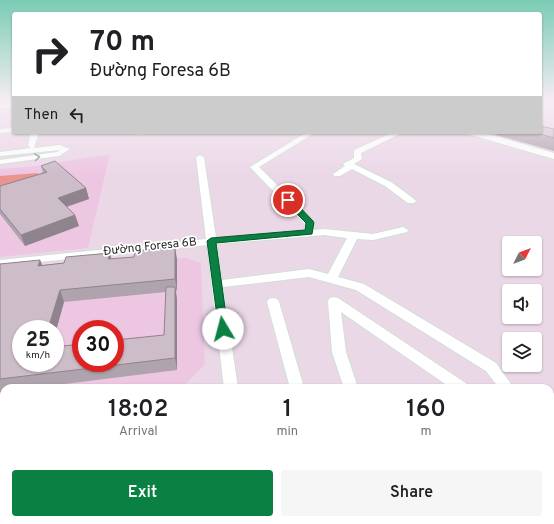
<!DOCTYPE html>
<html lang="en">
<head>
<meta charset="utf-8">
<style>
  :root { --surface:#fff; --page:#f6f6f6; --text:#202124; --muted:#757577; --accent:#0b8043 }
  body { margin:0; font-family:Overpass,sans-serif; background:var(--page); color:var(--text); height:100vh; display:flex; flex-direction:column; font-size:15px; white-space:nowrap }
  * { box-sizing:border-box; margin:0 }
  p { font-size:13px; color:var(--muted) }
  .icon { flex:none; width:22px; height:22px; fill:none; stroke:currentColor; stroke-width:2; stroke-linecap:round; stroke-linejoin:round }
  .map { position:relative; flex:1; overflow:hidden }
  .drawer { position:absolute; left:0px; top:384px; width:554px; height:140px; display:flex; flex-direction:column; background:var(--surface); border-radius:12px 12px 0 0; box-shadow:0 1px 3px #0004 }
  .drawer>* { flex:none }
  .guide { position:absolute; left:12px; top:12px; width:530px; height:122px; border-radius:4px; box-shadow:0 1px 3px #0004; background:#fff; color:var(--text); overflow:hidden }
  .needle { width:26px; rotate:48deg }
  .controls { position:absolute; left:502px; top:236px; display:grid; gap:8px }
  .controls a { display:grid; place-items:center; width:40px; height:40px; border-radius:4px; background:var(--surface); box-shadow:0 1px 3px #0004; font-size:20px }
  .speed { position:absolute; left:12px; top:320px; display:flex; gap:8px; font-size:20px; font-weight:700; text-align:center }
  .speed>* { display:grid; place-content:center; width:52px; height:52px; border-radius:50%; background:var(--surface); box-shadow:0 1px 3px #0004; line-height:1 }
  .speed small { font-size:10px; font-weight:400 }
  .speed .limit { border:6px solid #d22; background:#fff; color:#111 }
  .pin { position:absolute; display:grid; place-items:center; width:34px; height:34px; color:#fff; margin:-17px; border:2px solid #fff; border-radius:50%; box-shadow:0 1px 4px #0007 }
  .me { position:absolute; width:44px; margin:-22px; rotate:352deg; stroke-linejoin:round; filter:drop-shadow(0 0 3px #0008) }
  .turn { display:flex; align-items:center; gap:14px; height:84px; padding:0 12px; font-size:18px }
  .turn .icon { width:52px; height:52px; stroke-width:2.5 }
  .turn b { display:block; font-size:28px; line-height:34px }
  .then { display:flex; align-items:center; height:38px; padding:0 12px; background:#0003; gap:8px; font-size:15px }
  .eta { display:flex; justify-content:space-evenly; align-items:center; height:68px; text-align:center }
  .eta b { font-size:24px; font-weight:600; line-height:28px }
  .action { display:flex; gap:8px; margin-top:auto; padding:8px 12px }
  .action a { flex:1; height:46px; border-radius:4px; background:var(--accent); color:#fff; font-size:16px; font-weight:600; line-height:46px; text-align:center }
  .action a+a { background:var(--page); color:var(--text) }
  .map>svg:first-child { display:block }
  .education { fill:#edc7e2; fill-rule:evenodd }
  .pitch { fill:#eb938e }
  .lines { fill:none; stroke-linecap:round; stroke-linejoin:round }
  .minor-casing { stroke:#cee1d6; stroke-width:2 }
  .tertiary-casing { stroke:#cee1d6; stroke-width:2 }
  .minor { fill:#fff; fill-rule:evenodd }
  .tertiary { fill:#fff; fill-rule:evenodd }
  .wall { fill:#afa3ad; fill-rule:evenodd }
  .shaded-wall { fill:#8f848d }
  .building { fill:#ccbdc9; stroke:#8f848d }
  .oneway { stroke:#9e9e9e }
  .route { fill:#0b8043; stroke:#07532c }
  .labels { text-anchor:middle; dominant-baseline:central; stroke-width:3.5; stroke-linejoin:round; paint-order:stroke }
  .street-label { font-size:12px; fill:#282828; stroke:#fff }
</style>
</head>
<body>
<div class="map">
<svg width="554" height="524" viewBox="0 0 554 524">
  <rect width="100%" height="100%" fill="#ebd8e7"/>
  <path class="education" d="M110 154 88 248 0 257V169L37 166Z
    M186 258 201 263 205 364 182 388H4V413L0 414V274ZM21 329H55V363H21ZM81 329H115V363H81Z"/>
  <path class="pitch" d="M38 173 32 187 0 189V176Z"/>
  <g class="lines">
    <defs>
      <path id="minor" d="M14 102V106L0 109V105Z
        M14 128V132L0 133V129Z
        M31 132H39L34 148 60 145 70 149 59 156 0 164V160L57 152 60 150 0 156V152L31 148 28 146Z
        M137 132H151L147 134 137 135Z
        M307 132H316L259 167 315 223 314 230 324 229 373 234 403 227 408 230 407 232 373 240 357 239 338 277 364 284 496 363 514 388H499L486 371 356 290 309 277 223 287 238 388H224L207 245 0 266V260L206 239 196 157 200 155 204 157 216 238 304 231 305 224 250 167ZM324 235 347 238 328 274 309 269 222 280 217 244Z
        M394 132H404L361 153 362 159 354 164 391 182 414 199 416 201 414 203H408L385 186 352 169 340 176H334L333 174 345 166 343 164 354 158V150Z
        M334 297 338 298 467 384 469 388H451L341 312 346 352 358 388H344L332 352 328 301 330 298Z
        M273 298 277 299 279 302 304 388H290L267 302 269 299Z
        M4 426V440L0 441V427Z
        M550 435 554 437V457L550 455Z
        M550 508 554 509V524H544L542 520H550Z
        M240 520H258L259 524H241Z
        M326 520H344L345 524H327Z
        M388 520H407L408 524H389Z"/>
      <path id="tertiary" d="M466 132H481L554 153V159L468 134Z"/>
    </defs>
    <use href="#minor" class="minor-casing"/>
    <use href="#tertiary" class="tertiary-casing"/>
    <use href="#minor" class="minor"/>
    <use href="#tertiary" class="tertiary"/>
  </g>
  <path class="wall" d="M554 129V151L496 135 497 132H540Z
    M41 166 86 188 89 199 67 207 75 215 79 226 25 246 0 214V186L43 173Z
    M111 259H177V291H176L177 299V370L32 388H4V392H0V264L40 260 42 265ZM166 292 164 335 21 363 55 329V334L64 302Z"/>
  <path class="shaded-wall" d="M86 188 89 199 62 208 58 198Z
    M75 215 79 226 25 246 21 235Z
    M175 247 177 259V291L175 279Z
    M110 253 113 265 108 259Z
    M40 260 45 272 38 266Z
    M175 287 177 299V370L175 358Z
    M60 290 64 302 55 334V329H48Z"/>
  <path class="building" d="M540 126 554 129V138L533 132H540Z
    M55 161 86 188 58 198 75 215 21 235 0 209V186L47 172 41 166Z
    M175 247V279L60 290 48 329H21V363H55V347L81 344V363H115V340L164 335 166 287H175V358L0 379V264L40 260 38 266 64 263 66 257 110 253 108 259 134 257 135 251Z"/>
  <defs><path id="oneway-chevron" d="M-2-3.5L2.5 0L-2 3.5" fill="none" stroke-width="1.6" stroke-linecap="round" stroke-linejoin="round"/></defs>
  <use class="oneway" href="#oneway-chevron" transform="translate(37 157) rotate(-7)"/>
  <linearGradient id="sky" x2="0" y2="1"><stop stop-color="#7bccb5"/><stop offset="0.58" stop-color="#f6edf4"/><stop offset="1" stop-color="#f6edf4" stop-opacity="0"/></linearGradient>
  <rect width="554" height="174" fill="url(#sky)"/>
  <path class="route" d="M285 198H291L313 221 314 223 312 234 216 243 228 329 227 331H219L207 241 211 238 305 230 306 223 285 202Z"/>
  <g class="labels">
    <g class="street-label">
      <text transform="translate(150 247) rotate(-6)">Đường Foresa 6B</text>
    </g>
  </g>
</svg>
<div class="controls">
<a><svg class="needle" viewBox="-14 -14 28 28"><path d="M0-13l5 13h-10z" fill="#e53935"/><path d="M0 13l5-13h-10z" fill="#757577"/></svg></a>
<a><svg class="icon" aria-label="sound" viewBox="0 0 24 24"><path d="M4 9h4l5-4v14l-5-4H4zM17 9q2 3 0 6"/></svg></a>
<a><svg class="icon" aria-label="layers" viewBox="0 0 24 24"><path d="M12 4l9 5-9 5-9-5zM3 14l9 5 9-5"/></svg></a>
</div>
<div class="speed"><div>25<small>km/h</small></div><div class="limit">30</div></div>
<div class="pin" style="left:288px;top:200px;background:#d93025"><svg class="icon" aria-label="arrive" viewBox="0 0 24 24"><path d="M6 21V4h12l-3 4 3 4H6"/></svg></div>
<svg class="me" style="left:223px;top:329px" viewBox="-20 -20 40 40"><circle r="19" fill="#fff"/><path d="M0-13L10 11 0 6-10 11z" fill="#0b8043"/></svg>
<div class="guide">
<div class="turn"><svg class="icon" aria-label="right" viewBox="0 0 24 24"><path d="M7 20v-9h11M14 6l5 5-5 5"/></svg><div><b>70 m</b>Đường Foresa 6B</div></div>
<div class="then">Then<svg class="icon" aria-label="left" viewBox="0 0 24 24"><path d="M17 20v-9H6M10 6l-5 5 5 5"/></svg></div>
</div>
<section class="drawer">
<div class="eta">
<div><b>18:02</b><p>Arrival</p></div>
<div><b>1</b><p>min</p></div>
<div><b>160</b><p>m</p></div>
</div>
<div class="action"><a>Exit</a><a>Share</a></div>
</section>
</div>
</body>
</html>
